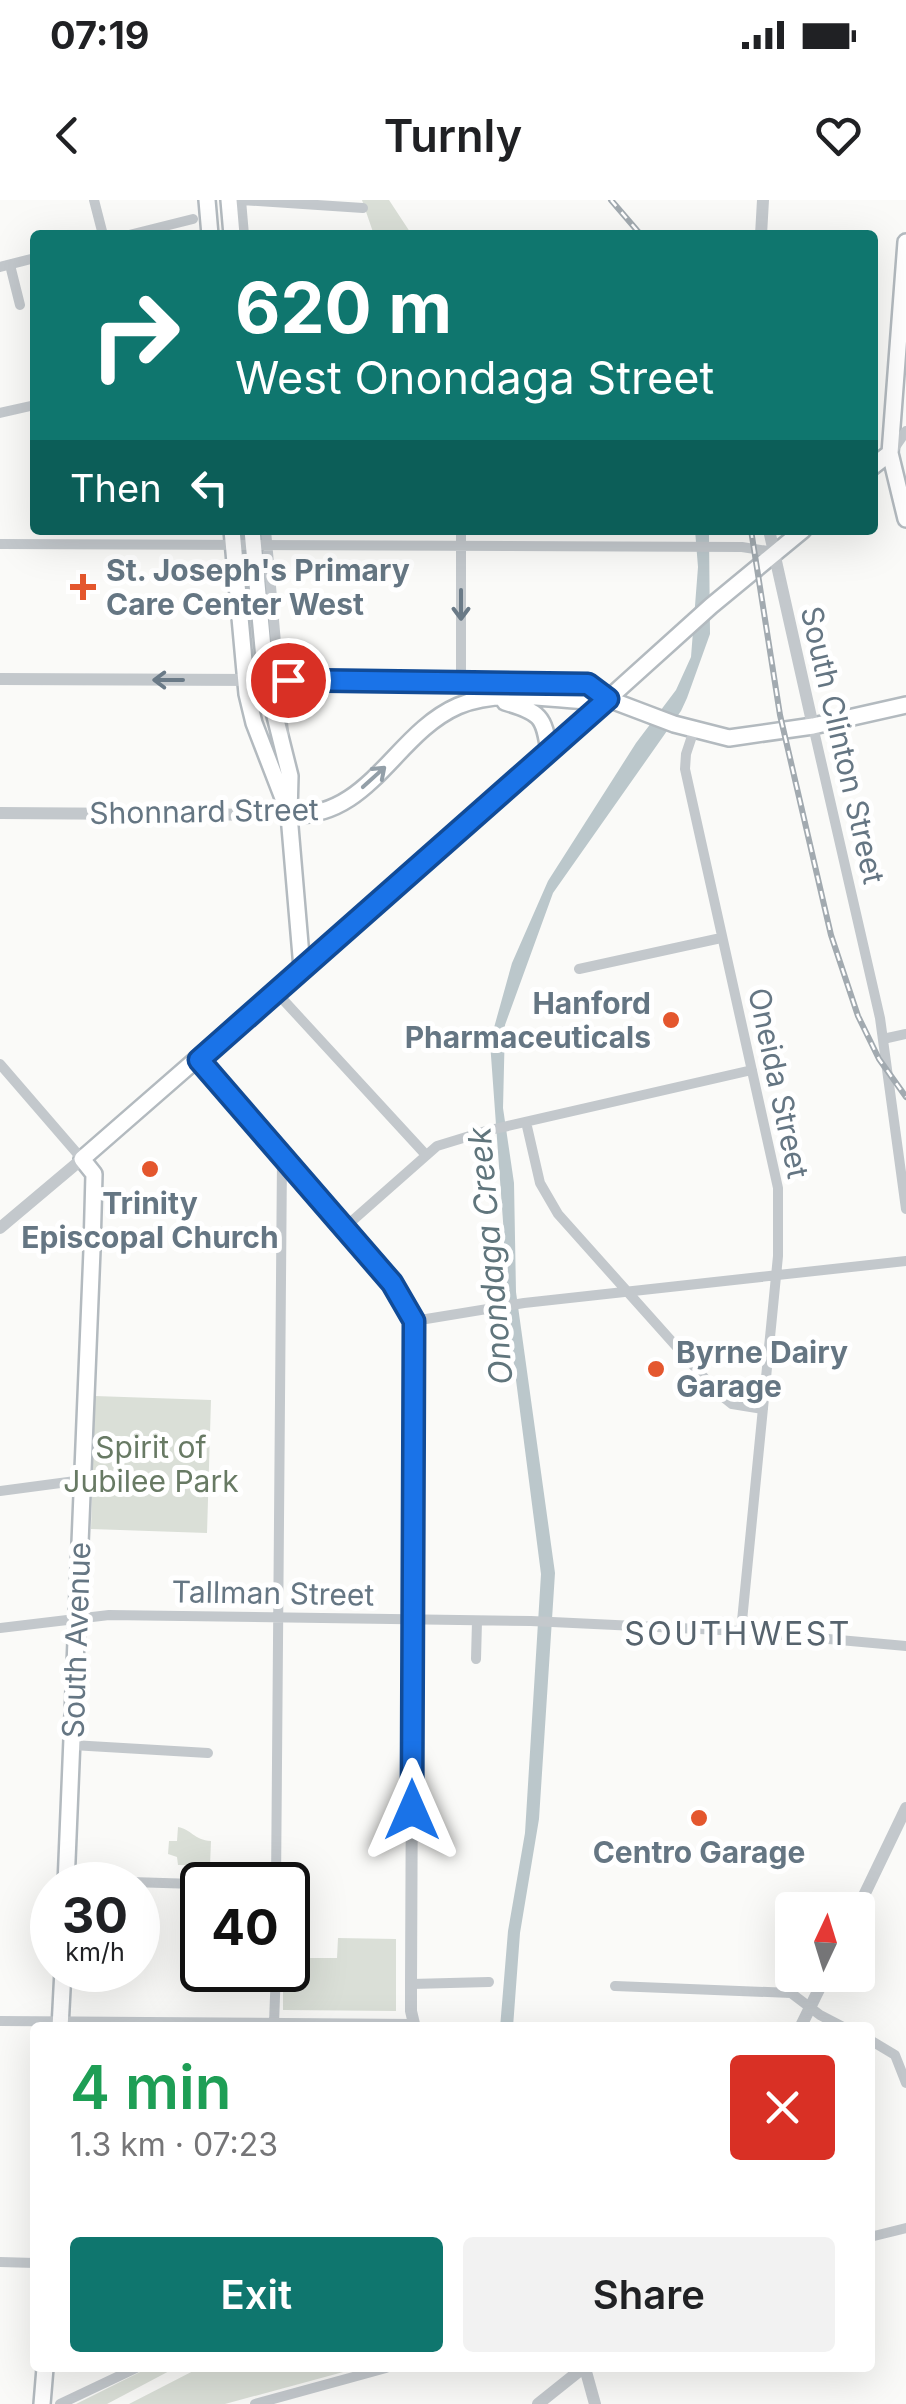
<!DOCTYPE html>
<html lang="en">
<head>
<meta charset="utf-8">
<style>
  :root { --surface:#fff; --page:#f2f2f2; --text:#202124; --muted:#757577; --accent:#0f766e }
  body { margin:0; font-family:Inter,sans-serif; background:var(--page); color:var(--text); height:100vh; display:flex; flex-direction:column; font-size:38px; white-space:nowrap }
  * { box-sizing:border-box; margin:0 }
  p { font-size:32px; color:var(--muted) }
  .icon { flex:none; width:55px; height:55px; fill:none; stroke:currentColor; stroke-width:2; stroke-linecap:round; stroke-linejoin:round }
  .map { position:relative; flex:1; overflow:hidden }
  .panel { position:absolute; left:30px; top:1822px; width:845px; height:350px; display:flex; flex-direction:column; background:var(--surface); border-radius:10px; box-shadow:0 10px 40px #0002 }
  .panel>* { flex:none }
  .hud { position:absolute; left:30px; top:30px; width:848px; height:305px; border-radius:10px; box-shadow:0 10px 40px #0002; background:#0f766e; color:#fff; overflow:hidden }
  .needle { width:65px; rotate:4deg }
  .fabs { position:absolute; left:775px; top:1692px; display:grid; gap:20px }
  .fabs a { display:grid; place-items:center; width:100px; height:100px; border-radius:10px; background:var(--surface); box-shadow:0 10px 40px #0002; font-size:50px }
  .speed { position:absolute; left:30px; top:1662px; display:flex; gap:20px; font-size:50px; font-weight:700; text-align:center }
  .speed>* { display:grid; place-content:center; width:130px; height:130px; border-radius:50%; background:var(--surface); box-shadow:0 10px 40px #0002; line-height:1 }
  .speed small { font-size:25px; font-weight:400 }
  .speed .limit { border:5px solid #111; border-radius:15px; background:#fff; color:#111 }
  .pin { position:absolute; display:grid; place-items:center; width:85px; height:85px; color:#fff; margin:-42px; border:5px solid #fff; border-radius:50%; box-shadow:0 2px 10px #0007 }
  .me { position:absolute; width:110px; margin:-55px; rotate:0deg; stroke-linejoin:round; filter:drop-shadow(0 0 8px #0008) }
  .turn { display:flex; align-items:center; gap:35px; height:210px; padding:0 40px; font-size:45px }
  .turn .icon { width:130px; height:130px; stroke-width:2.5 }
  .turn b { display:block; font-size:70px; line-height:85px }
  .then { display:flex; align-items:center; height:95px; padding:0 40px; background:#0003; gap:20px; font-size:38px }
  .round { display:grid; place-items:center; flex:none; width:105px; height:105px; border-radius:10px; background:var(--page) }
  .overview { display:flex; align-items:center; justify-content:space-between; height:170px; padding:0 40px }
  h1 { font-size:60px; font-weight:600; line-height:75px; color:#1e9e55 }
  .primary-button { display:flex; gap:20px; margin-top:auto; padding:20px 40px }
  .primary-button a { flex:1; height:115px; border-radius:10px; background:var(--accent); color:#fff; font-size:40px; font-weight:600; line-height:115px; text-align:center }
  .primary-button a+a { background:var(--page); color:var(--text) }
  .status { display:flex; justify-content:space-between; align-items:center; height:70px; padding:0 50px; background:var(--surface); direction:ltr }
  .status svg { height:28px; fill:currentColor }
  header { display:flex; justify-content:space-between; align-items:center; height:130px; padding:0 40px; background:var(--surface); font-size:45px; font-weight:600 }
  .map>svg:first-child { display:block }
  .green { fill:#dadfd7 }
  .water { fill:#bbc7cb }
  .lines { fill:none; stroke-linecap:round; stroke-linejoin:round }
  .secondary-casing { stroke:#b3babf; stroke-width:20 }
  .minor { stroke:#c3c8cc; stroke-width:10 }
  .tertiary { stroke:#c3c8cc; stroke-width:12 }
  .secondary { stroke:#fff; stroke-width:15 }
  .rail-casing { stroke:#a2aab0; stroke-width:6 }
  .rail { stroke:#fff; stroke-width:2.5; stroke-dasharray:8; stroke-linecap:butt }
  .oneway { stroke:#6a7a87 }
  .oneway2 { stroke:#939fa8 }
  .route-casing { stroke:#114b97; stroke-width:25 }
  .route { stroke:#1a73e8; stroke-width:18 }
  .poi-dot { fill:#e4572e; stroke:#fff; stroke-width:4 }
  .labels { text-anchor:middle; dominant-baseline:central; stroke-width:10; stroke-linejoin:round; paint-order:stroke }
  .poi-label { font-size:30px; font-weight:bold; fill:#657683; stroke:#fff; text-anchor:start }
  .street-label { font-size:30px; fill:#657683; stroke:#fff }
  .park-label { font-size:30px; fill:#687a64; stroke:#fff }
  .water-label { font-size:32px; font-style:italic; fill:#60757c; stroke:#fff }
  .neighbourhood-label { font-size:32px; letter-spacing:2.5px; fill:#57646e; stroke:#fff }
</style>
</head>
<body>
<div class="status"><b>07:19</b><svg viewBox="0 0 49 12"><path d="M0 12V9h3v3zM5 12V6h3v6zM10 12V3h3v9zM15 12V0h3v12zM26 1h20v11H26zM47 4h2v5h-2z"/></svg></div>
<header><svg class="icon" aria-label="back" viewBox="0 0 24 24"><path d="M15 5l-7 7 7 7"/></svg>Turnly<svg class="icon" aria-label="heart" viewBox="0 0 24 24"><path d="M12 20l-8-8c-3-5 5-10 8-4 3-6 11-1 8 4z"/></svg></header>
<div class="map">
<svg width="906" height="2204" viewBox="0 0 906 2204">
  <rect width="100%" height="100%" fill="#fafaf8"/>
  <path class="green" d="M362 0H389L412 35H374Z
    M95 1196 211 1200 207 1333 91 1329Z
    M178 1627C191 1629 194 1640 211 1641L210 1666 178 1665 177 1657 168 1654 169 1641H177Z
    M338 1738 396 1739V1811L283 1810V1770H288V1758H337Z
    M148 2168H175L107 2204H76Z
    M199 2168H358L225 2204H129Z"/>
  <path class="water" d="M695 330H707L709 335 710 434 687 498 681 511 553 693 505 825 503 908 514 983 516 1092 555 1373 539 1619 520 1733 513 1827 500 1828 508 1731 525 1633 541 1374 504 1087V1035L490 842 512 763 548 681 636 543 676 490 691 457 698 367Z"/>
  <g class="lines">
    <defs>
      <path id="secondary" d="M207 0 210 35
        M229 0 232 35
        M906 42 890 253 906 319
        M872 267 890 253
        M232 330 247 494 254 523 288 611
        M252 330 266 480 290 576 289 615 302 768
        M266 480 588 484 608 499 674 524 729 538 813 526 906 505
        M505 502C540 513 544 515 549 552
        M289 615C370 619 394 534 458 506 501 488 551 500 595 501L608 499
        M66 1685 92 1050 94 974 82 959 549 552 711 406 803 330
        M60 1828 63 1770
        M42 2204 45 2168"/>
    </defs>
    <use href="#secondary" class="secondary-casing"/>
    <path class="minor" d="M94 0 103 35
      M241 0 363 8
      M241 0 244 35
      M129 35 193 19
      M10 65 20 105
      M0 67 35 58
      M0 213 35 205
      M891 253 906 231
      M266 330 284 533
      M0 344 742 347 774 352
      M461 481V330
      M813 526 880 818 906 1009
      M694 530 686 554 685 569 778 988V1056L741 1431
      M579 769 721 738
      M276 792 426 955
      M883 839 906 834
      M0 864 82 959
      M526 922 540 983 558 1014 717 1192 732 1204 763 1209
      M344 1028 437 946 486 931 752 870
      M414 1121 524 1103 906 1061
      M0 1291 83 1280
      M0 1428 109 1415 531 1421 741 1431 906 1446
      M476 1459 477 1421
      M72 1545 208 1553
      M66 1680 228 1685
      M276 1685 282 958
      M411 1784 489 1782
      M615 1786 791 1793 820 1815 845 1828
      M0 1821 414 1824
      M274 1823 276 1770
      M870 1840 895 1855 906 1883
      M870 2037 906 2028
      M0 2062 35 2063
      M60 2204 136 2168
      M255 2204 386 2168"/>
    <path class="tertiary" d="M761 35 763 0
      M769 330 813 526
      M0 479 266 480
      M0 613 289 615
      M199 860 391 1083 414 1121 411 1784V1811L415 1828
      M0 1028 82 959
      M857 1710 906 1608
      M800 1828 826 1775
      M585 2168 595 2204
      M538 2204 583 2168"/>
    <use href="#secondary" class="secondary"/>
    <defs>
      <path id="rail" d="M611 0 641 35
        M751 330 780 515 831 735 858 816 879 859 906 897"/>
    </defs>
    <use href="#rail" class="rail-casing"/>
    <use href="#rail" class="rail"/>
  </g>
  <defs><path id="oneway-shaft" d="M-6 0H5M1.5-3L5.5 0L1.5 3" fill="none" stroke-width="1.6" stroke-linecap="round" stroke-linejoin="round" transform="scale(2.5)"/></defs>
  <g class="oneway">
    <use href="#oneway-shaft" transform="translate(461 405) rotate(90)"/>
    <use href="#oneway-shaft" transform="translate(168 480) rotate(-180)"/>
  </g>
  <use class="oneway2" href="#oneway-shaft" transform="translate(374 577) rotate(-42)"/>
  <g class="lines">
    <defs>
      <path id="route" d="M288 480 588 484 608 499 199 860 392 1083 414 1121 412 1610"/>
    </defs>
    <use href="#route" class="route-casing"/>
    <use href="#route" class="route"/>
  </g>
  <g class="poi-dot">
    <path d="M78 372h10v10h10v10h-10v10h-10v-10h-10v-10h10z"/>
    <circle cx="671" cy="820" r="10"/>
    <circle cx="150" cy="969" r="10"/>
    <circle cx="656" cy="1169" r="10"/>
    <circle cx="699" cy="1618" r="10"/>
  </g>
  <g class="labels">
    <g class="poi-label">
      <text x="106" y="370">St. Joseph's Primary<tspan x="106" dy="34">Care Center West</tspan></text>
      <text x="651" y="803" text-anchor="end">Hanford<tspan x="651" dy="34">Pharmaceuticals</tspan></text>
      <text x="150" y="1003" text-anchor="middle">Trinity<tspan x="150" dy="34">Episcopal Church</tspan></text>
      <text x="676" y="1152">Byrne Dairy<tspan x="676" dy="34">Garage</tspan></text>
      <text x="699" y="1652" text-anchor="middle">Centro Garage</text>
    </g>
    <g class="street-label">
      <text transform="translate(843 545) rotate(77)">South Clinton Street</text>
      <text transform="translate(204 611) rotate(-1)">Shonnard Street</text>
      <text transform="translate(779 883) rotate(78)">Oneida Street</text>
      <text transform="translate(273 1393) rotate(1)">Tallman Street</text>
      <text transform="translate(76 1440) rotate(-88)">South Avenue</text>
    </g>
    <g class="park-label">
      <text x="151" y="1247">Spirit of<tspan x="151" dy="34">Jubilee Park</tspan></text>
    </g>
    <g class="water-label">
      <text transform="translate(490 1056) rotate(-95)">Onondaga Creek</text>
    </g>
    <g class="neighbourhood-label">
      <text x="738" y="1433">SOUTHWEST</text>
    </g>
  </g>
</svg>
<div class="fabs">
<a><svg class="needle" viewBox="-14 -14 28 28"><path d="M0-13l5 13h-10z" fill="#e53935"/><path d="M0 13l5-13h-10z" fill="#757577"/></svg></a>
</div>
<div class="speed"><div>30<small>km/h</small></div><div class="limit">40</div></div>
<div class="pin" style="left:288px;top:480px;background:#d93025"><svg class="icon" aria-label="arrive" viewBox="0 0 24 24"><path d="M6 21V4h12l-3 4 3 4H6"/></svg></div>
<svg class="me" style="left:412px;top:1610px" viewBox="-20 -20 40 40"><path d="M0-17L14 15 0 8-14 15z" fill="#1a73e8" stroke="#fff" stroke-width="4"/></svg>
<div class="hud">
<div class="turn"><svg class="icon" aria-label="right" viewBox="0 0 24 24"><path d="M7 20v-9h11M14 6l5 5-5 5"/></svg><div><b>620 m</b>West Onondaga Street</div></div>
<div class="then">Then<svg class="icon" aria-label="left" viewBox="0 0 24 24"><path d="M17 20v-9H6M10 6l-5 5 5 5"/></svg></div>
</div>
<section class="panel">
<div class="overview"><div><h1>4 min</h1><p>1.3 km · 07:23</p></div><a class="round" style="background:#d93025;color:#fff"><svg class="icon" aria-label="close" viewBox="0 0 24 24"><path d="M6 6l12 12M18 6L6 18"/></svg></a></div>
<div class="primary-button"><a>Exit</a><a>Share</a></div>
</section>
</div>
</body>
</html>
